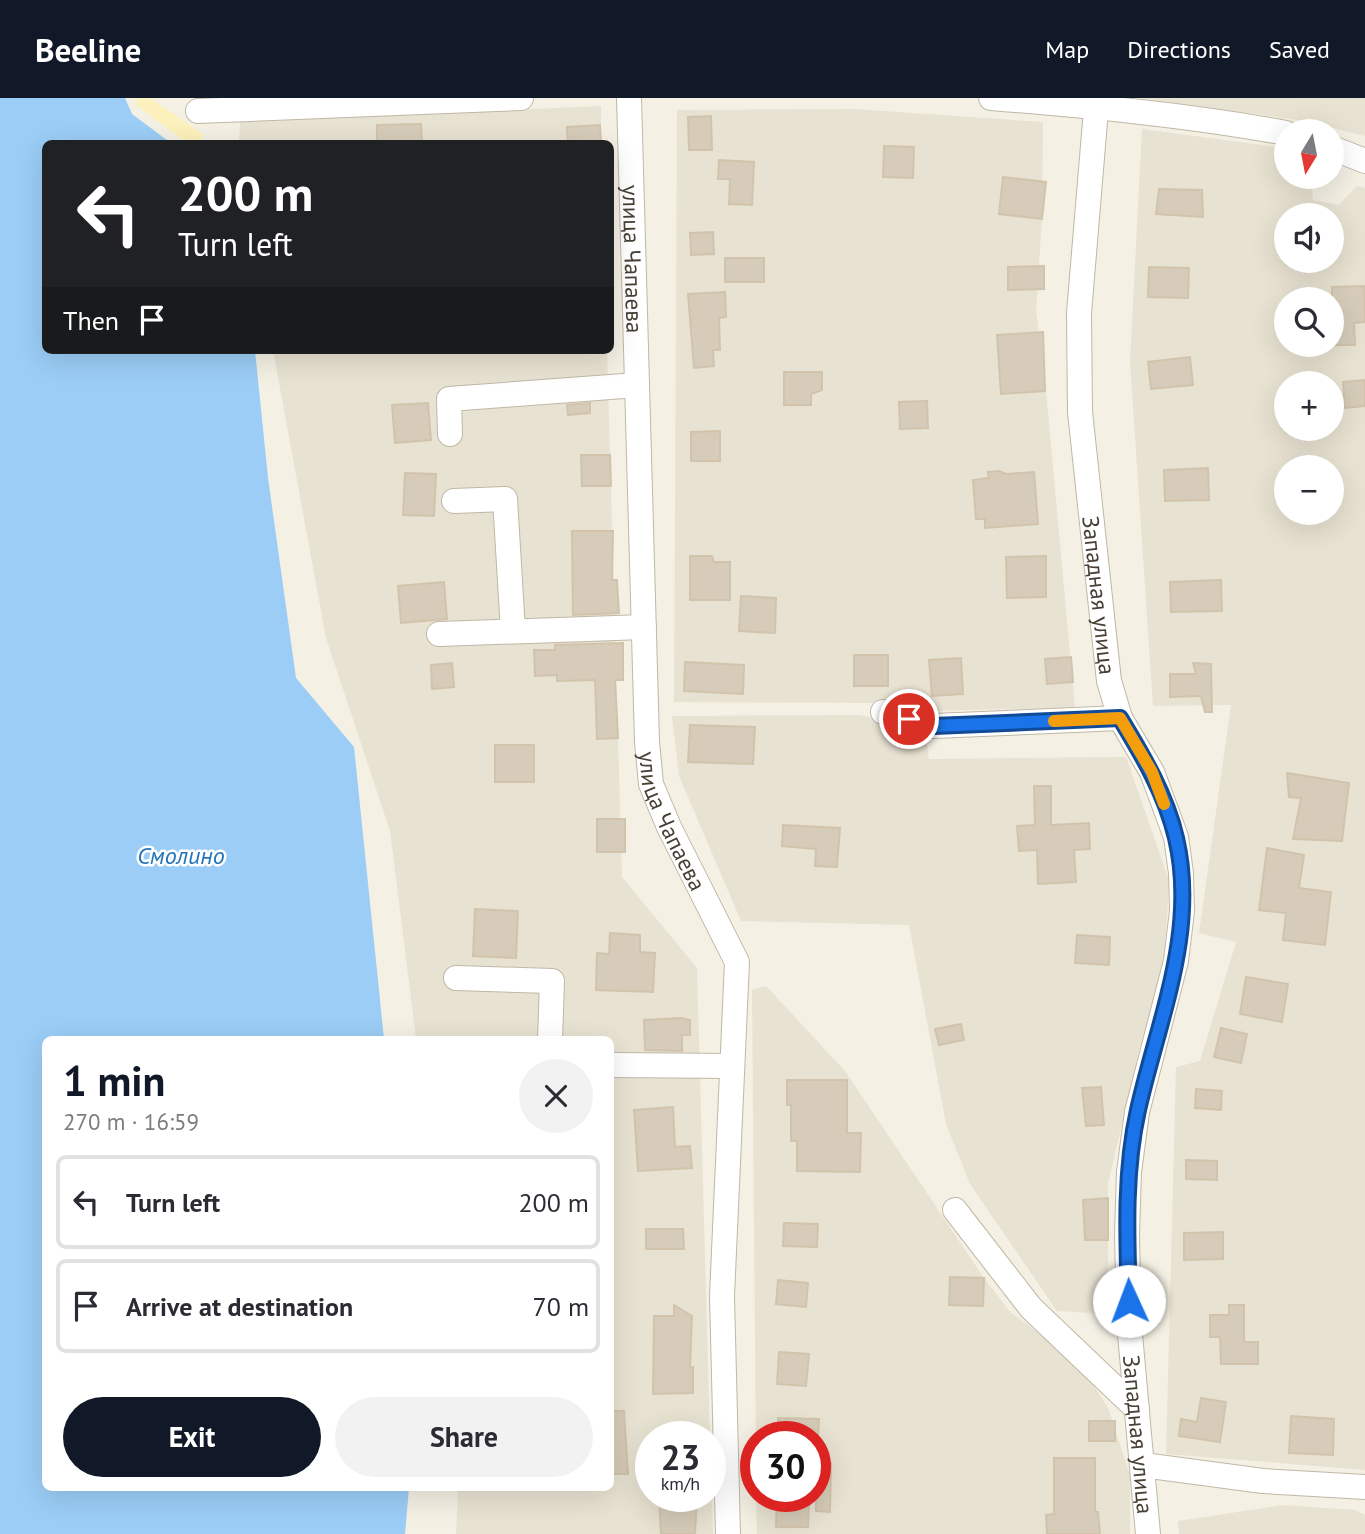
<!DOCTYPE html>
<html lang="en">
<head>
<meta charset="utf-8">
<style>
  :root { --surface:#fff; --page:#f2f2f3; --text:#2b2b33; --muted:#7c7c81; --line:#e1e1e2; --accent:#111827 }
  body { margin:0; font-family:"PT Sans",sans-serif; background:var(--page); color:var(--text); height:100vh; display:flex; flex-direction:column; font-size:26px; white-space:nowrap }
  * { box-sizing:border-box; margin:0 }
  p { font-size:23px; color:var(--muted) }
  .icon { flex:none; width:38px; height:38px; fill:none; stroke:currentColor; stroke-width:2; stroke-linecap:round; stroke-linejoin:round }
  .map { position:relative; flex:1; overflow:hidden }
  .details { position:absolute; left:42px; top:938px; width:572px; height:455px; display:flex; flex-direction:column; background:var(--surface); border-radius:10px; box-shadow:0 7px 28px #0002 }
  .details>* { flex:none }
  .hud { position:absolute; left:42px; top:42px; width:572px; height:214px; border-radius:10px; box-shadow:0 7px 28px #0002; background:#202124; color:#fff; overflow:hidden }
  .needle { width:46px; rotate:190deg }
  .buttons { position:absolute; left:1274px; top:21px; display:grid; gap:14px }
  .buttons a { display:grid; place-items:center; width:70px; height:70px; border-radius:50%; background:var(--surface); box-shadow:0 7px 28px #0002; font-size:35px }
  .speed { position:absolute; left:635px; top:1323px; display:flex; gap:14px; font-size:35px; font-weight:700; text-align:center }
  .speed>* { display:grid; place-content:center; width:91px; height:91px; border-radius:50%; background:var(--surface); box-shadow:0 7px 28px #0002; line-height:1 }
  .speed small { font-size:18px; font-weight:400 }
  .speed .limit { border:10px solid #d22; background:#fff; color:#111 }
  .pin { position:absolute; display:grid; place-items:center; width:60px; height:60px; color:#fff; margin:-30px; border:4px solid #fff; border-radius:50%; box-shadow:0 2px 7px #0007 }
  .me { position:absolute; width:77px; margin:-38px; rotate:358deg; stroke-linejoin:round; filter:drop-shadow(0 0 5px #0008) }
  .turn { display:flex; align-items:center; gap:24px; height:147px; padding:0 21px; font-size:32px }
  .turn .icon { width:91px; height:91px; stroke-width:2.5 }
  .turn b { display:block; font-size:49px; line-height:60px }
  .then { display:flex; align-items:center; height:66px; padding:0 21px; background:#0003; gap:14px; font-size:26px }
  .round { display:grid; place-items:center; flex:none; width:74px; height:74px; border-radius:37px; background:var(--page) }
  .overview { display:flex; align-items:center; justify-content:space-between; height:119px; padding:0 21px }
  h1 { font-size:42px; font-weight:700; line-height:52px; color:var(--accent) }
  .action { display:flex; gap:14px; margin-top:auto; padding:14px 21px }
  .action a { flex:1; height:80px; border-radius:42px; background:var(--accent); color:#fff; font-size:28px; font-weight:700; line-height:80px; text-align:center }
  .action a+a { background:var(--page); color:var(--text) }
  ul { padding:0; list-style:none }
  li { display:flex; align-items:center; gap:21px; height:94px; margin:0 14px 10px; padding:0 7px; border:4px solid var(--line); border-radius:10px }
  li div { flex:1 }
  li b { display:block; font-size:26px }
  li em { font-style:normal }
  header { display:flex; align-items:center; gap:42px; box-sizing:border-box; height:98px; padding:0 35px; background:var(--accent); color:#fff }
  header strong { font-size:33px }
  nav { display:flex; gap:38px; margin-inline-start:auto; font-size:24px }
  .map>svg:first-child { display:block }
  .residential { fill:#e8e2d2; fill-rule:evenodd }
  .sand { fill:#fcf1bc }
  .water { fill:#9bcdf6 }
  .building { fill:#d6ccb9; stroke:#d2c4ac; stroke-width:2 }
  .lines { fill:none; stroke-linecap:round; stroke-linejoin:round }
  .minor-casing { stroke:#c0b8a6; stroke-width:26 }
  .minor { stroke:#fff; stroke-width:24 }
  .route-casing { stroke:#114b97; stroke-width:18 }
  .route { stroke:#1a73e8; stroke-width:12 }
  .slow { stroke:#f59e0b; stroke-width:12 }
  .labels { text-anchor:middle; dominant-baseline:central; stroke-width:5; stroke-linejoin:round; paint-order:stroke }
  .street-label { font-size:23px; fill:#474034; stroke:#fff }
  .water-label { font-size:24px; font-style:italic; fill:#2476bc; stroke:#fff }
</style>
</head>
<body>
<header>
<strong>Beeline</strong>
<nav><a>Map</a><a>Directions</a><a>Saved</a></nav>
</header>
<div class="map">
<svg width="1365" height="1436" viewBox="0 0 1365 1436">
  <rect width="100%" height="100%" fill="#f4f0e4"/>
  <path class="residential" d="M1141 0H1365V38L1305 23Z
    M601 8V45L239 46 240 24Z
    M854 11 1043 24 1042 121 1036 213 1044 270 1075 610 916 613 889 605 674 604 677 12Z
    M1142 31 1286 50V79H1311L1313 102 1339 107 1357 88 1365 90V1372L1166 1356 1176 969 1200 963 1236 844 1199 835 1231 607 1153 608 1130 264ZM1286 117H1332V163H1286ZM1286 201H1332V247H1286ZM1286 285H1332V331H1286ZM1286 369H1332V415H1286Z
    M273 252H607L622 779 697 870 710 1339H651V1398H710L711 1340 713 1436H456L458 1390H611V942L416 941 390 733 326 540Z
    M860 617 925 632 929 661 1126 659 1169 782 1164 872 1140 948 1108 1086V1216L1057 1213 970 1086 946 1026 909 827 741 823 679 678 672 618Z
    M766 888 845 973 984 1180 1010 1214 1080 1265 1109 1312 1130 1377V1436H757L756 1398H816V1339H756V1364L752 892Z
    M1283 1407 1355 1412 1365 1417V1436H1179L1178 1423Z"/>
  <path class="sand" d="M138 0H150L204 37 198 45H187L135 6Z"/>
  <path class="water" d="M0 0H125L132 16 171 45 46 46V252H255L268 380 296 580 354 649 384 941 46 942V1390H409L405 1436H0Z"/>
  <path class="building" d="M711 18 712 52H689L688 19Z
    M421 26 422 46H377V27Z
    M600 27 601 46H568L567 29Z
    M884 48 914 49 913 80 883 79Z
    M719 62 754 64 752 107 729 106 730 81H718Z
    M1003 79 1046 84 1042 121 999 116Z
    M1159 91 1202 92 1203 119 1156 116Z
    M713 134 714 156 691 157 690 135Z
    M725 160H764V184H725Z
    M1044 168V191L1008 192V169Z
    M1149 169 1189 170 1188 200 1148 199Z
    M1364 188 1365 224 1354 225 1355 247H1332V189Z
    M725 194 726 219 719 220 720 252H713L714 268 694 270 688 196Z
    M1043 234 1045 293 1001 296 997 237Z
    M1190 259 1193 287 1151 291 1148 264Z
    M784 274H822V292L811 296V307H784Z
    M1365 282V308L1345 310 1343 284Z
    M927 303 928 330 900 331 899 304Z
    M428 305 431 342 395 345 392 307Z
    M590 305V315L568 317 567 307Z
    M720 333V363H691V334Z
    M581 357H610L611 388H582Z
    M1208 370 1209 402 1165 403 1164 372Z
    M999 373 1006 376 1034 374 1038 426 985 430V421H976L973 382 989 380 988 374Z
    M405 375 436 376 434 418 403 417Z
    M572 433H613L612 482H617L619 515 573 517Z
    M690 458H712L714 464H730V502H690Z
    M1046 458V499L1007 500 1006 459Z
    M1221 482 1222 513 1171 514 1170 484Z
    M444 484 447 521 401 525 398 488Z
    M741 498 776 500 775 535 739 533Z
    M623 545V582H615L618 640 597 641 595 582 557 583V577L535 578 534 552H555V547Z
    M854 557H888V588H854Z
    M1071 559 1073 584 1047 586 1045 561Z
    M961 560 963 596 932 598 929 562Z
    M685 564 744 567 743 596 684 593Z
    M452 565 454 589 432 591 431 567Z
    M1193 565 1211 566 1212 614H1205L1201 598 1170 599V576H1196Z
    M690 627 755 629 753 666 688 664Z
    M495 647H534V684H495Z
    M1287 675 1349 685 1342 743 1293 741 1301 700 1289 699Z
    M1034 688H1051V727L1089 725 1090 751 1074 752 1076 784 1038 786 1037 752 1019 753 1017 728 1035 727Z
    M597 721H625V754H597Z
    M783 727 840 730 837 769 815 768 816 751 782 748Z
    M1267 750 1304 757 1299 790 1331 794 1325 847 1283 842 1286 815 1259 812Z
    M475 811 518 813 516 860 473 858Z
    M610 835 640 837V854L655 855 653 894 596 892 597 855 609 856Z
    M1077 837 1110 839 1109 867 1075 865Z
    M1246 879 1288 886 1282 924 1240 916Z
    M681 920 690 922V937H682V953L645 952 644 922Z
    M961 926 964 942 939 947 935 931Z
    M1221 930 1247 936 1241 965 1214 959Z
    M787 982H847V1035H861L860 1074 797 1073V1043H791V1007H787Z
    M1101 989 1104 1027 1086 1028 1082 990Z
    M1196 991 1222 993 1221 1012 1195 1010Z
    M673 1009 675 1049 690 1048 692 1070 638 1073 634 1012Z
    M1186 1062 1217 1063V1082L1186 1081Z
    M1108 1100V1142H1085L1083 1102Z
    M784 1125 818 1126 817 1149 783 1148Z
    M646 1131H683L684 1151H646Z
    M1223 1134V1161L1184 1162V1135Z
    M950 1179 984 1180 983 1208 949 1207Z
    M778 1182 808 1185 806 1209 776 1206Z
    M674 1207 692 1218 690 1270 693 1269V1295L653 1296 654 1218H674Z
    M1229 1207H1244V1244H1258V1266H1221L1220 1239H1210V1217H1229Z
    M779 1254 809 1256 806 1288 777 1286Z
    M1201 1300 1226 1304 1220 1344 1179 1338 1181 1321 1197 1324Z
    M611 1313H624L628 1376H611Z
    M1291 1318 1334 1321 1333 1357 1289 1355Z
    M778 1320 819 1321 818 1339H778Z
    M1089 1323H1115V1343H1089Z
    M1054 1360H1095V1414H1098L1100 1436H1047L1046 1417 1054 1416Z
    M816 1364 831 1365 830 1414 816 1413Z
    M659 1398H697L695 1436H661Z
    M777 1398 809 1399 808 1429H776Z"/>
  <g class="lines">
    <defs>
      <g id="minor">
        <path id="s1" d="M629 0 647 644 651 686 669 729 737 864 722 1198 728 1436"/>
        <path d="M991 0C1090 8 1188 17 1286 35"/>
        <path id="s2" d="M1097 0 1079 215 1080 314 1109 583 1120 620 1152 674 1176 739 1181 775 1182 813 1176 863 1137 1014 1129 1074 1127 1137 1129 1225 1148 1436"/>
        <path d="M198 13 521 0"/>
        <path d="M1332 50 1365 63"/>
        <path d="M450 336 449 301 637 287"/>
        <path d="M454 403 505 401 513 533"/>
        <path d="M439 536 644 529"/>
        <path d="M883 614 934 628 1120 620"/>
        <path d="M456 880 552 883 550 942"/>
        <path d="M611 967 732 968"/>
        <path d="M955 1112 1031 1210 1137 1311"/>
        <path d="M1143 1367 1263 1383 1365 1389"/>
      </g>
    </defs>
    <use href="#minor" class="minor-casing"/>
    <use href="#minor" class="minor"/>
  </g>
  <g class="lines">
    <defs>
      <path id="route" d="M909 621 934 628 1120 620C1143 658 1166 697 1176 740 1198 833 1158 923 1138 1012 1124 1074 1127 1140 1129 1203"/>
    </defs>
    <use href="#route" class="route-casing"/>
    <use href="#route" class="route"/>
    <path class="slow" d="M1054 623 1120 620 1152 674 1164 706"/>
  </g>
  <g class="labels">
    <g class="street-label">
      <text stroke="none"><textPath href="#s1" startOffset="161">улица Чапаева</textPath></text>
      <text stroke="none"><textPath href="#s2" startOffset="499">Западная улица</textPath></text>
      <text stroke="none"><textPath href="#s1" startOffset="728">улица Чапаева</textPath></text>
      <text stroke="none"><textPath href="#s2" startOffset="1360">Западная улица</textPath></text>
    </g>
    <g class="water-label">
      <text x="181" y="757">Смолино</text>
    </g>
  </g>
</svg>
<div class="buttons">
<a><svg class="needle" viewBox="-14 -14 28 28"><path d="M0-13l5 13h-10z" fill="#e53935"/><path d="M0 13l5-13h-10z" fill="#7c7c81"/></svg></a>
<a><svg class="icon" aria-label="sound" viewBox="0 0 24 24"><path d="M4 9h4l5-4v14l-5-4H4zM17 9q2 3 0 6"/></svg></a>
<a><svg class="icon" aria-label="search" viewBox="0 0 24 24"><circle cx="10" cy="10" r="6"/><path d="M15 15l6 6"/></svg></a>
<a>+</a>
<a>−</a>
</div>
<div class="speed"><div>23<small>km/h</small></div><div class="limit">30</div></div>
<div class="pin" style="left:909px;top:621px;background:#d93025"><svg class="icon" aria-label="arrive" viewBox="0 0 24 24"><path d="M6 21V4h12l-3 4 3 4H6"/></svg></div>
<svg class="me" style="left:1129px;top:1203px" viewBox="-20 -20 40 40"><circle r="19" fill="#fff"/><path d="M0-13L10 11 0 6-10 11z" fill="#1a73e8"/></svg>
<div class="hud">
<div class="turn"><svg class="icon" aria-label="left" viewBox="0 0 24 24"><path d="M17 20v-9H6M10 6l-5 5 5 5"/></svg><div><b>200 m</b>Turn left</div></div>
<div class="then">Then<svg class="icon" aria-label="arrive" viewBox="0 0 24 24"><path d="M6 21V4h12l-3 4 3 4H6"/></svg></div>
</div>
<section class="details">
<div class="overview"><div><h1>1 min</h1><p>270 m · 16:59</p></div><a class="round"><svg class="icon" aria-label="close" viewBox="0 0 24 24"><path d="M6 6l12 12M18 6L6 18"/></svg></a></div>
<ul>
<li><svg class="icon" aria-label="left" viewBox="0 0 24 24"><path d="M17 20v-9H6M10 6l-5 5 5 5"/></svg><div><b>Turn left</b></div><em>200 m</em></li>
<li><svg class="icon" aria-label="arrive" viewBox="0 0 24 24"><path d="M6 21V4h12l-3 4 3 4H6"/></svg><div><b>Arrive at destination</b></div><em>70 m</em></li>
</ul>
<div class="action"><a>Exit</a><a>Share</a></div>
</section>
</div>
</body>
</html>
